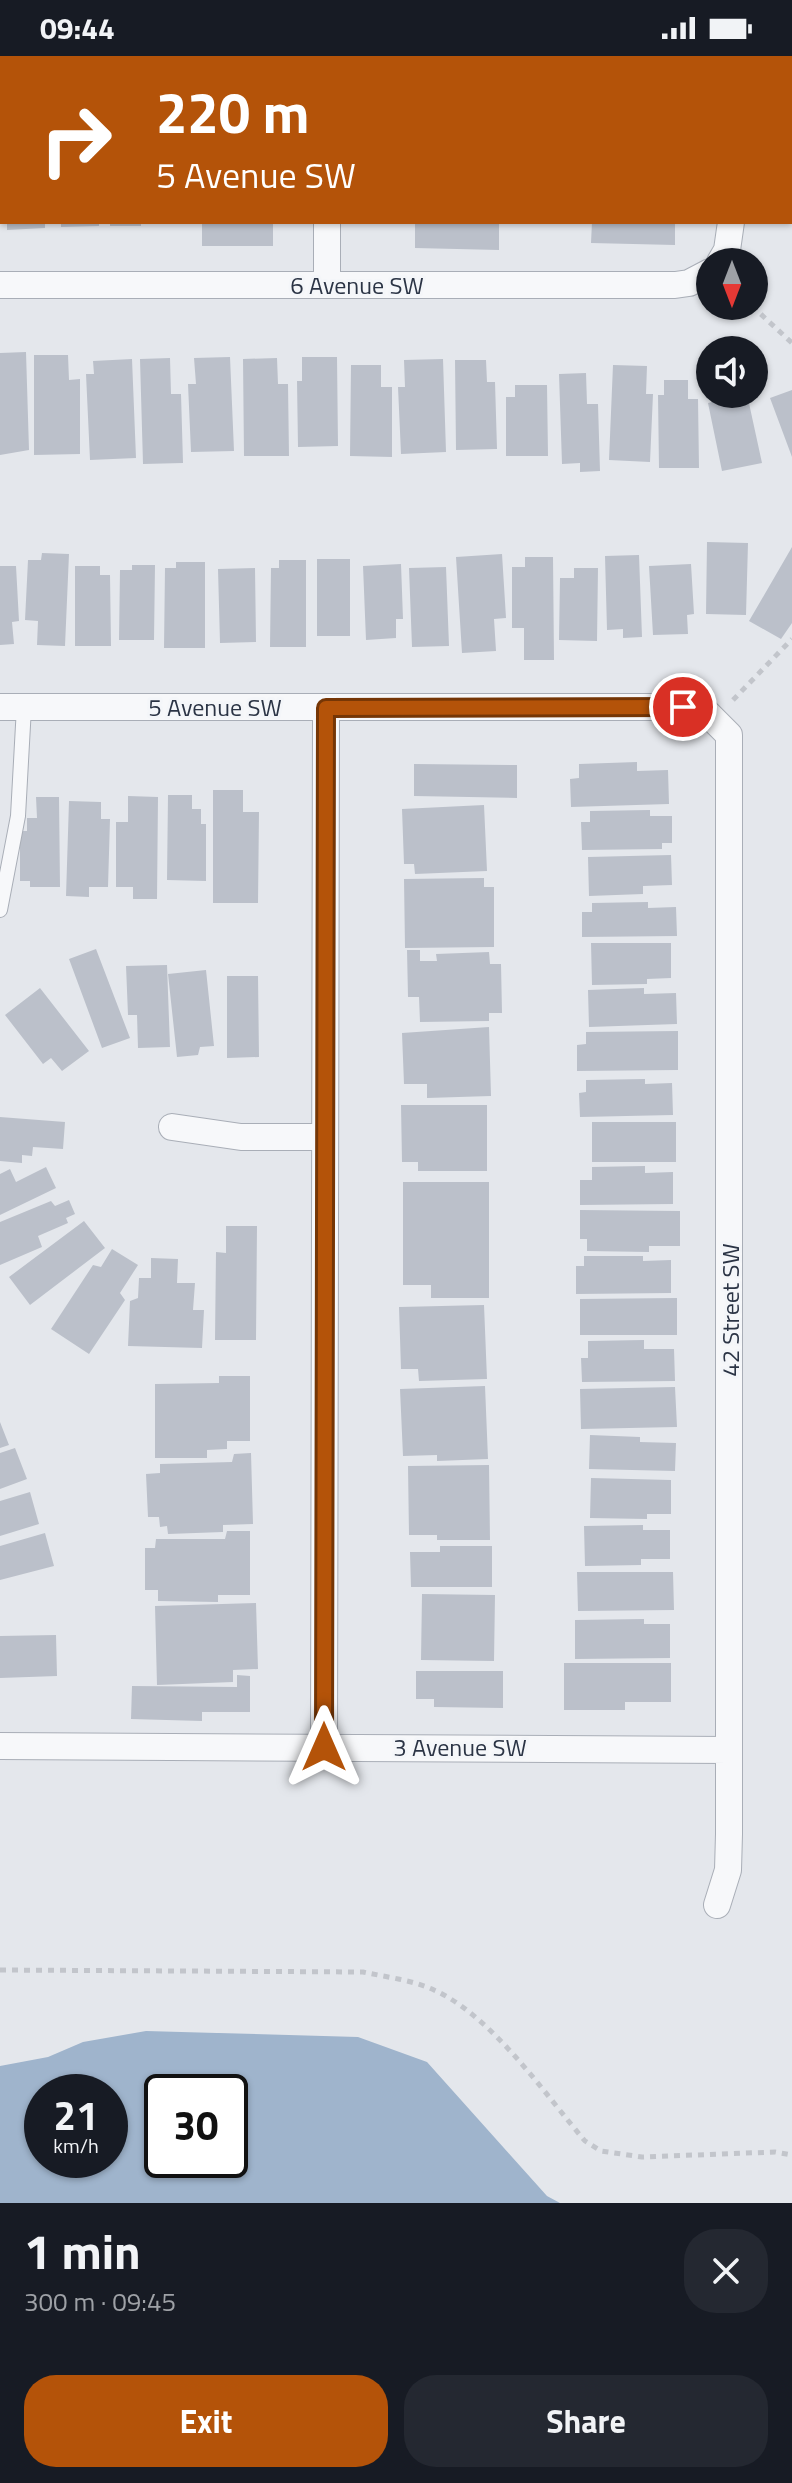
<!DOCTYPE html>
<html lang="en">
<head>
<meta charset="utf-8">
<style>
  :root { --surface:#171b24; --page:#242831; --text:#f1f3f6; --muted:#9ea1a6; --accent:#b45309 }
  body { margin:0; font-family:"Titillium Web",sans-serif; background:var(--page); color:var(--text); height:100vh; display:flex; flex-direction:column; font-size:30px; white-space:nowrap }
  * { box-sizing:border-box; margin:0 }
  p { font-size:26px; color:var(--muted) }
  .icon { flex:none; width:44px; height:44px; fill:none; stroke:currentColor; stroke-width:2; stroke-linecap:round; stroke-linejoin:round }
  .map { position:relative; height:2147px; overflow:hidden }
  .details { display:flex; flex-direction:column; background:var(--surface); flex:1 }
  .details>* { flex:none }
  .guide { position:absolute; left:0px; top:0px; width:792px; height:168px; box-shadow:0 2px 6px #0004; background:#b45309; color:#fff; overflow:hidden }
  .needle { width:52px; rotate:180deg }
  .tools { position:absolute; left:696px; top:192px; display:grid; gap:16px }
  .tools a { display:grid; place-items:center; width:72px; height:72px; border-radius:50%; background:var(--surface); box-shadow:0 2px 6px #0004; font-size:40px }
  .speed { position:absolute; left:24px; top:2018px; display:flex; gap:16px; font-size:40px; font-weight:700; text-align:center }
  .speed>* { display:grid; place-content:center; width:104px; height:104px; border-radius:50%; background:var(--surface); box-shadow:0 2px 6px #0004; line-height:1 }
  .speed small { font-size:20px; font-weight:400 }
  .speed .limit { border:4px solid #111; border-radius:12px; background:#fff; color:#111 }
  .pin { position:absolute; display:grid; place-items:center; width:68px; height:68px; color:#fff; margin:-34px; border:4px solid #fff; border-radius:50%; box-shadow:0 2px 8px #0007 }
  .me { position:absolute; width:88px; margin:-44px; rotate:0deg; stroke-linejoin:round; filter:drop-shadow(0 0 6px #0008) }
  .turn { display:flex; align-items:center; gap:28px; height:168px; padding:0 24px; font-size:36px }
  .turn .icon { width:104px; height:104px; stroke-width:2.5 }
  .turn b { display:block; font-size:56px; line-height:68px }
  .round { display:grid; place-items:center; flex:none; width:84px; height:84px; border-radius:32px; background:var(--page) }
  .summary { display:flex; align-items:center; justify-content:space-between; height:136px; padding:0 24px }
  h1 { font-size:48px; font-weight:700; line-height:60px }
  .primary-button { display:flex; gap:16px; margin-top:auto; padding:16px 24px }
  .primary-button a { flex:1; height:92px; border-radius:32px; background:var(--accent); color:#fff; font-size:32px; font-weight:700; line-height:92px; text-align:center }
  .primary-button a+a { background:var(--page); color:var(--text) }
  .status { display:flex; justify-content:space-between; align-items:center; height:56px; padding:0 40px; background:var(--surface); direction:ltr }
  .status svg { height:22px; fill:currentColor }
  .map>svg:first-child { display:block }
  .water { fill:#9fb4cc; fill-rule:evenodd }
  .building { fill:#bbc0ca }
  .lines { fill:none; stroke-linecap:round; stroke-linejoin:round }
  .service-casing { stroke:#a9aeb7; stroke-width:16 }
  .minor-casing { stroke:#a9aeb7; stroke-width:28 }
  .path { stroke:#c2c5cb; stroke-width:5; stroke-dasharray:6 6; stroke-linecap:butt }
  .service { stroke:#f7f8fa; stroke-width:14 }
  .minor { stroke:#f7f8fa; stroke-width:26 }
  .route-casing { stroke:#753606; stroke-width:20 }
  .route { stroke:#b45309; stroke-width:14 }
  .labels { text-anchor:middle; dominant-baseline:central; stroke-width:6; stroke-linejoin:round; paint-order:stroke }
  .street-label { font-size:24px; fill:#2b3445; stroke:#f4f6f9 }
</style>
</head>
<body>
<div class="status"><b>09:44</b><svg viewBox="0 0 49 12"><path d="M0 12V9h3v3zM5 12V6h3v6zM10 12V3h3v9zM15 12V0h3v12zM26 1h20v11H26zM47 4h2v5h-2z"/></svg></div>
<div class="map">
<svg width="792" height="2147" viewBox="0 0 792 2147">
  <rect width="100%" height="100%" fill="#e4e7ec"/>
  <path class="water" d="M146 1975 358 1981 427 2006 547 2140 560 2147H0V2010L48 2001 83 1986ZM42 2036H110V2104H42ZM162 2036H230V2104H162Z"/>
  <path class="building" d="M7 166H45V172L7 174Z
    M61 166H99V170L61 171Z
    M110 166H141V170H110Z
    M202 166H273V190H202Z
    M415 166H499V194L415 192Z
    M592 166H675V189L591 187Z
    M26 296 29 394 0 399V297Z
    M34 299H68L69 324 80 323V398L34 399Z
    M230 301 234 395 191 396 188 328H196L194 302Z
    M302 301H337L338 390 298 391 297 325H302Z
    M170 302 171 338H181L183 407 143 408 140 303Z
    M277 302 278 328H288L289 400H244L243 303Z
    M132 303 136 402 90 404 86 318H94L93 305Z
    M443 303 446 396 401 398 398 331H405L404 304Z
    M455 304H486L487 326H495L497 393 456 394Z
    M351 309H381V331H392V401L350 400Z
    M613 309 647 310 646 338H653L650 406 609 404Z
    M586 317 587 348H598L600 415 580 416V407L562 408 559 318Z
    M664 324H688V343H698L699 412H659L658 339H664Z
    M515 329H547L548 400H506V341H515Z
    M792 334V401L770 342Z
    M715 338H747L762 407 722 415 708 347 716 345Z
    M707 486 748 487 746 559 706 558Z
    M792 491V567L781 583 749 565Z
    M42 497 69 498 65 590 37 589 38 565 25 564 28 504H41Z
    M502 498 506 562 494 563 496 595 462 597 456 501Z
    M639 499 642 581 623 582V573L607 574 605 500Z
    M525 501H553L554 604H524V572H512V511H525Z
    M317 503H350V580H317Z
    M279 504H306V591H270L271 512H279Z
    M176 506H205V592H164L165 512H176Z
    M401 508 403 563H396V582L366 584 363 510Z
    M691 508 694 558 687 559 688 578 653 579 649 510Z
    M132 509H155L154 584H119L120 514H132Z
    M0 510H16L19 565 12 566 14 588 0 589Z
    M75 510H100V519H110L111 590H75Z
    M446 511 449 590 412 591 409 512Z
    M255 512 256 586 220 587 218 513Z
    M574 512H598L597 585 559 584 560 522H574Z
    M637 706V715L668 714 669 748 571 751 570 723 579 722V708Z
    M414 708 517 709V742L414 740Z
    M213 734H243V756H259L258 847H213Z
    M168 739H192V753H201V768H206V825L167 824Z
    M128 740 158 741 157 843H133V831H116V766H128Z
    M36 741H59L60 831H30V825H20V775H27V762H37Z
    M69 745 101 746V763H110L108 831H89V841L66 840Z
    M484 749 487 815 415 818 414 808H404L402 753Z
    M650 754V760H672V787H662V793L582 794 581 766H590V755Z
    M671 799 672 829 643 830V838L589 840 588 801Z
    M484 822V831H494V891L405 892 404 823Z
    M648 846V852L676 851 677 880 582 881V856H592V847Z
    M591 887H671V922L647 923V928L592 929Z
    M96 893 130 982 102 992 69 903Z
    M407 894H420V905H437L436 898 489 896 490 908H501L502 957H489V965L420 966 419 941H408Z
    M167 909 170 991 138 992 137 959H128L126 910Z
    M206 914 214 990 200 991 198 999 177 1001 168 918Z
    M227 920H258L259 1001 227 1002Z
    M40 932 89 995 62 1015 51 1002 43 1008 5 959Z
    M644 932V938L676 937 677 968 589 971 588 934Z
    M489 971 491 1040 427 1042V1028H404L402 977Z
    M678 975V1014L577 1015V989L586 988V976Z
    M645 1023V1028L672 1027 673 1059 580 1061 579 1037 586 1036V1024Z
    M401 1049H487V1115H418V1106H402Z
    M0 1061 65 1066 63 1093 33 1091 32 1100 22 1099V1107L0 1105Z
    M592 1066H676V1106H592Z
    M645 1110V1117L673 1116V1148L580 1149V1124H592V1111Z
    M46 1111 56 1132 0 1159V1118L10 1113 16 1126Z
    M403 1126H489V1242H431V1229H403Z
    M69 1144 75 1158 66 1162 68 1167 38 1180 42 1191 0 1209V1166L51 1145 55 1150Z
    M580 1154 680 1155V1190H649V1196L587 1195V1183H580Z
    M84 1165 105 1192 30 1249 9 1221Z
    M226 1170H257L256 1284H215L216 1196 226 1197Z
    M112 1193 138 1209 120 1237 125 1244 89 1298 51 1273 93 1209 101 1211Z
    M584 1200H643V1205L671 1204V1237L576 1238V1210H584Z
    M151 1202 178 1203 177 1227H195L193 1254H204L202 1292 128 1290 130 1245 138 1242 139 1222H151Z
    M677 1242V1279H580V1243Z
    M484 1249 487 1323 419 1325 418 1313H401L399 1251Z
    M644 1284V1293H674L675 1325 582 1326 581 1302H588V1285Z
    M219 1320H250V1385H227V1393L207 1394V1402H155V1328L219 1327Z
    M485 1330 488 1403 437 1405V1399L403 1400 400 1333Z
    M675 1331 677 1371 581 1373 580 1333Z
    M0 1366 9 1389 0 1392Z
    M590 1379 640 1381V1386L676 1387 675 1415 589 1413Z
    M15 1392 27 1423 0 1433V1397Z
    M251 1397 253 1468 223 1469V1476L168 1478 167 1470 160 1471 159 1461H148L146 1418 160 1417V1408L232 1406 234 1398Z
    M489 1409 490 1484H437V1479H409L408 1410Z
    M591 1422 671 1424V1458H647V1463L590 1462Z
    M30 1436 39 1468 0 1480V1445Z
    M643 1469V1474H670V1503H641V1509L585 1510 584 1470Z
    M227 1475H250V1539H218V1546L158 1545V1534H145V1492H155L156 1483H225Z
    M45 1477 54 1510 0 1524V1490Z
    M440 1490H492V1531H411L410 1496H440Z
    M577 1516H673L674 1554 578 1555Z
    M422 1538 495 1539 494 1605 421 1604Z
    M256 1547 258 1613 233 1614V1626L157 1629 155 1550Z
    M644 1563V1568H670V1602L575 1603V1564Z
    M56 1579 57 1620 0 1622V1580Z
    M564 1607H671V1646H625V1654H564Z
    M416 1615H503V1652L434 1651V1643H416Z
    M237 1619 250 1620V1656H202V1665L131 1663 132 1630 237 1631Z"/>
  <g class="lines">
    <defs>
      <path id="service" d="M0 854 18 760 24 651"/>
      <path id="minor" d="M731 0V2
        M328 2V0
        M720 206 727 194 731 166
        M0 229H675L689 227 710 216
        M327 229V166
        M0 651H683L706 656 729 679V1778L728 1814 717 1849
        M172 1071 241 1081H325
        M0 1690 729 1694
        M324 1691 326 652"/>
    </defs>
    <use href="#service" class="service-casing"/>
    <use href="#minor" class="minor-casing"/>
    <path class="path" d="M752 250 792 287
      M733 644 792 583
      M0 1914 363 1916C386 1921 412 1924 434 1934 492 1960 544 2037 585 2085L601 2095 642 2101 775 2096 792 2099"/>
    <use href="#service" class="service"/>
    <use href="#minor" class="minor"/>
  </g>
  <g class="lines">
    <defs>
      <path id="route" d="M324 1691 326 652 683 651"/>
    </defs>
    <use href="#route" class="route-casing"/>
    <use href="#route" class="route"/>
  </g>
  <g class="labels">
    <g class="street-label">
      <text x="357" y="229">6 Avenue SW</text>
      <text x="215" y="651">5 Avenue SW</text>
      <text transform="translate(730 1254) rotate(-90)">42 Street SW</text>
      <text x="460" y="1691">3 Avenue SW</text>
    </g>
  </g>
</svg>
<div class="tools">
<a><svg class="needle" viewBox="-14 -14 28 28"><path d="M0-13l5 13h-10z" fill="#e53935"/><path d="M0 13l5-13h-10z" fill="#9ea1a6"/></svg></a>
<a><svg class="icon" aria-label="sound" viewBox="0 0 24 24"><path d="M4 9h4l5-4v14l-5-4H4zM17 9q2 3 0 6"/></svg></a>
</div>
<div class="speed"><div>21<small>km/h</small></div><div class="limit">30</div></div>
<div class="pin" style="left:683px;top:651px;background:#d93025"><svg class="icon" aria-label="arrive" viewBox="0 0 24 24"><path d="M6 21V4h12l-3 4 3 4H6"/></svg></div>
<svg class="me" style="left:324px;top:1691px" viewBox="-20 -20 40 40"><path d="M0-17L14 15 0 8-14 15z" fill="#b45309" stroke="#fff" stroke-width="4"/></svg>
<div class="guide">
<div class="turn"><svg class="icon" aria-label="right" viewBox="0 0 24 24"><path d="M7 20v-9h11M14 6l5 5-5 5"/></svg><div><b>220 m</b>5 Avenue SW</div></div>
</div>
</div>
<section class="details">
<div class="summary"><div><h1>1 min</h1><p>300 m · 09:45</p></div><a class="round"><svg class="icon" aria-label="close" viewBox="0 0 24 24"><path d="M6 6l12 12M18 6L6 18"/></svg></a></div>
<div class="primary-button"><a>Exit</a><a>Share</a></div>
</section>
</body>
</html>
